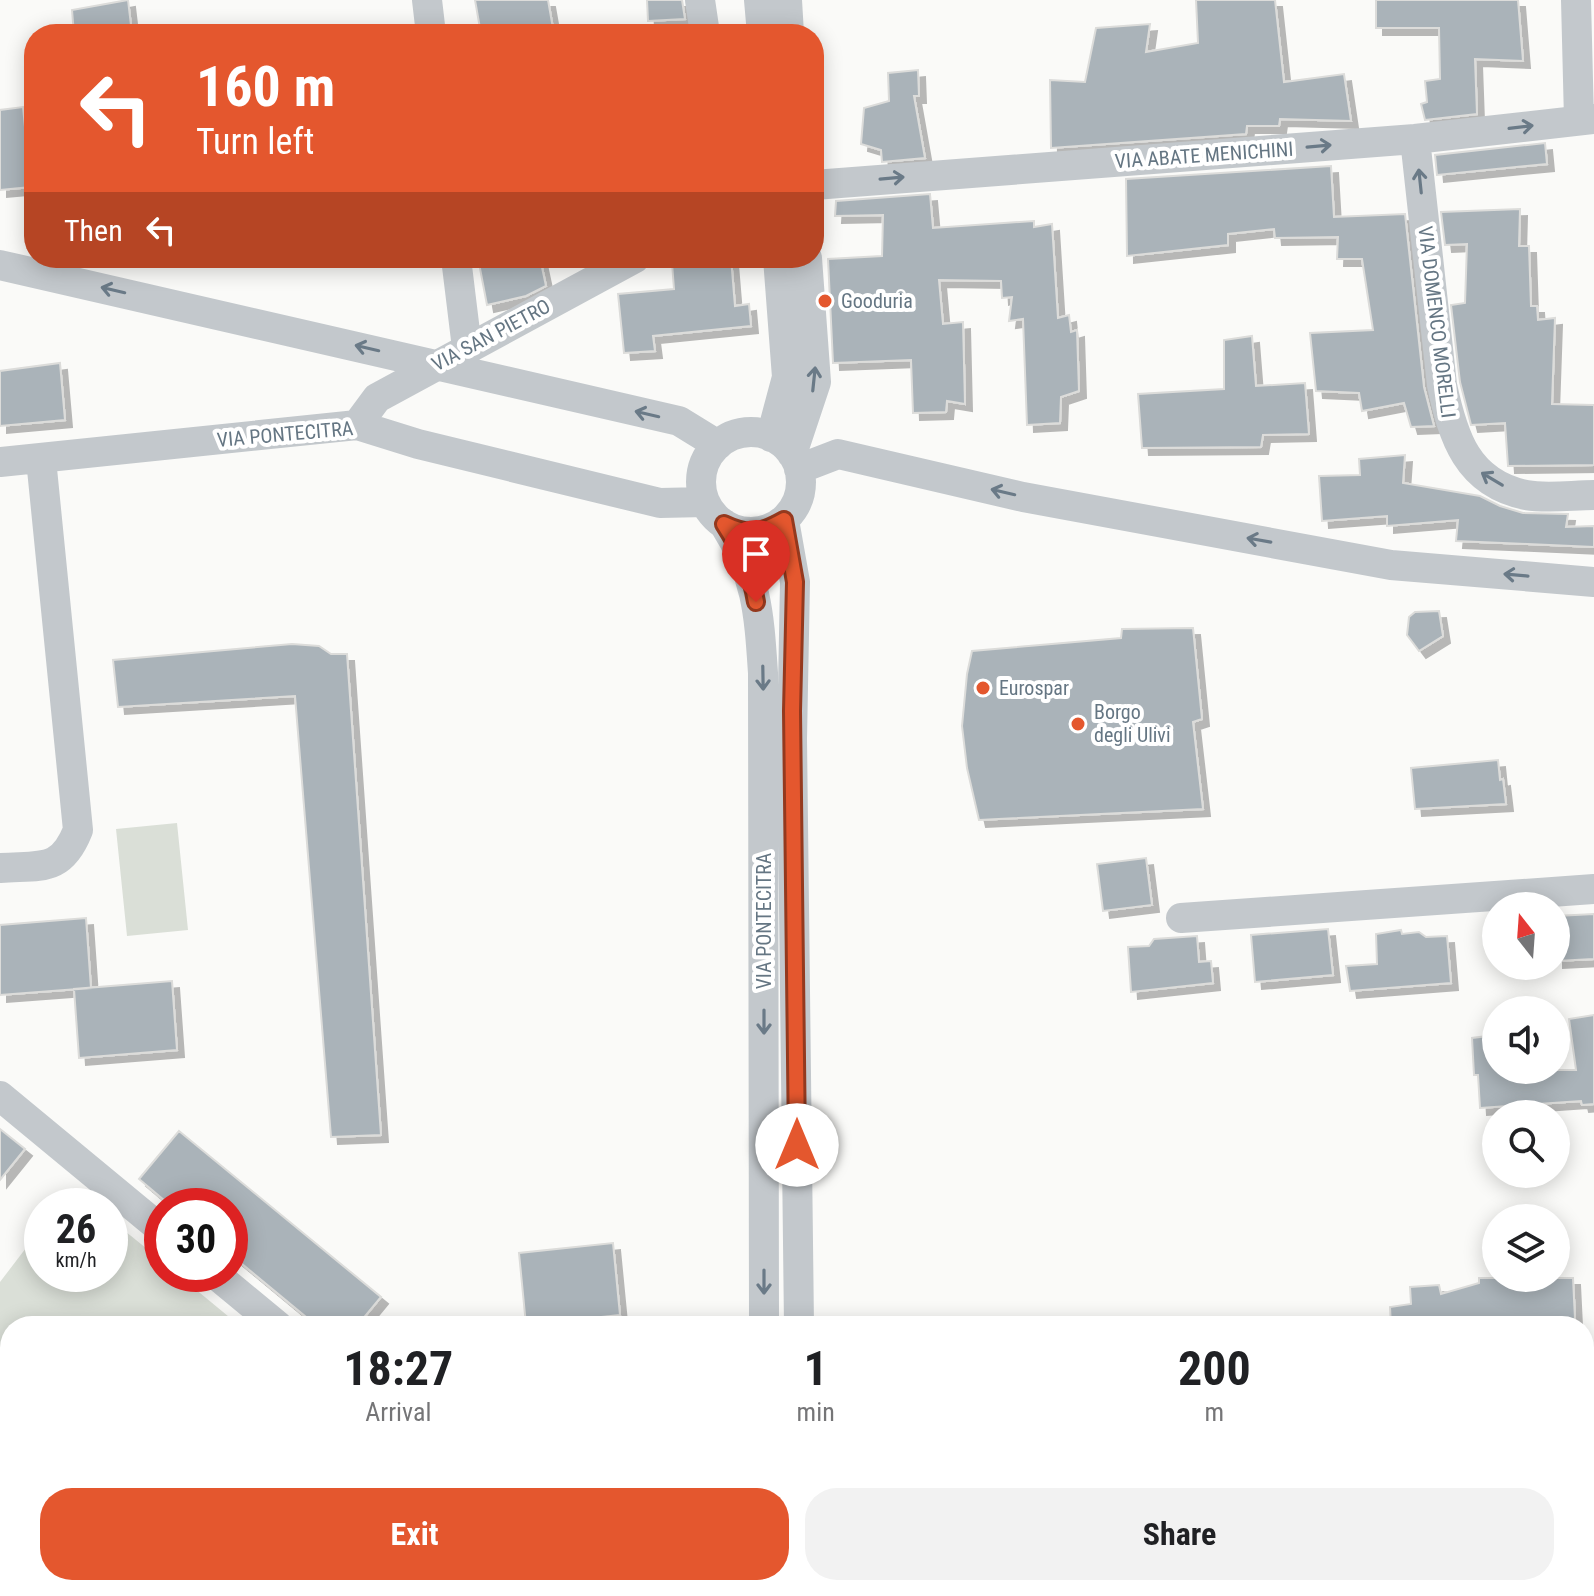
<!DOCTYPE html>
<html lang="en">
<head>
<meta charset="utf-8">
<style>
  :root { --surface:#fff; --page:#f2f2f2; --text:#202124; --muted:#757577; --accent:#e4572e }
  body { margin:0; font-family:"Roboto Condensed",sans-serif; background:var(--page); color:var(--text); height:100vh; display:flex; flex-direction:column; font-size:30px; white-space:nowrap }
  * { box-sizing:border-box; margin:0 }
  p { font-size:26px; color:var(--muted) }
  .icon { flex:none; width:44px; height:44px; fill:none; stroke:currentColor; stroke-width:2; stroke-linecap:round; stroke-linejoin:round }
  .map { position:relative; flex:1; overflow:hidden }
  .sheet { position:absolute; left:0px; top:1316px; width:1594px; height:280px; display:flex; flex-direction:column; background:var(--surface); border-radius:32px 32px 0 0; box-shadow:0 4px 20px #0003 }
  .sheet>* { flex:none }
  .hud { position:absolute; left:24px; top:24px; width:800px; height:244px; border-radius:32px; box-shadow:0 4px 20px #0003; background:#e4572e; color:#fff; overflow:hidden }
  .needle { width:52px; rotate:343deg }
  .buttons { position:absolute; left:1482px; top:892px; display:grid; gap:16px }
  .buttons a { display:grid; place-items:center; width:88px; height:88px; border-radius:50%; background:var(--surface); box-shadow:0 4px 20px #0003; font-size:40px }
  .speed { position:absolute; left:24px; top:1188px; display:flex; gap:16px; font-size:40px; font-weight:700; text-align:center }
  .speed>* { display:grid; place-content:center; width:104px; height:104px; border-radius:50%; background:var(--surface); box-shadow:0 4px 20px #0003; line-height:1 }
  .speed small { font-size:20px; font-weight:400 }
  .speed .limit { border:12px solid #d22; background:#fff; color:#111 }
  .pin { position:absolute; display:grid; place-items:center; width:68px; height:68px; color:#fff; margin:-82px -34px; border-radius:50% 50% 50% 0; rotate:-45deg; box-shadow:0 0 8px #0007 }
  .pin .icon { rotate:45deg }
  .me { position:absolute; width:88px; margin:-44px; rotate:0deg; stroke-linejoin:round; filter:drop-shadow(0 0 6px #0008) }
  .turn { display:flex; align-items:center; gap:28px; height:168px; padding:0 40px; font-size:36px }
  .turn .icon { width:104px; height:104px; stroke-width:2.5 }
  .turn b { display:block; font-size:56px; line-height:68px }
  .then { display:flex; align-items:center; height:76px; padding:0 40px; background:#0003; gap:16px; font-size:30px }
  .eta { display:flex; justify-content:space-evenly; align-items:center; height:136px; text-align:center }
  .eta b { font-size:48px; font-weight:700; line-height:56px }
  .button { display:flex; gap:16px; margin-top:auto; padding:16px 40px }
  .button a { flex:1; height:92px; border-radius:32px; background:var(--accent); color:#fff; font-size:32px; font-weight:700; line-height:92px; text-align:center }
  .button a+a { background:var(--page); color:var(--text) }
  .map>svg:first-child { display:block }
  .green { fill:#dadfd7 }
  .building { fill:#aab3b9; stroke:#dcdcda; stroke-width:2; filter:url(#shadow) }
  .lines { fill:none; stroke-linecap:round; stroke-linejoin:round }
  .street { stroke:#c3c8cc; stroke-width:30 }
  .oneway { stroke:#6a7a87 }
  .route-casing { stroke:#94391e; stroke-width:20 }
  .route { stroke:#e4572e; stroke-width:14 }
  .poi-dot { fill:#e4572e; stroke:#fff; stroke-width:3 }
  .labels { text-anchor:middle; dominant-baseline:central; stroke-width:8; stroke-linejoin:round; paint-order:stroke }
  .street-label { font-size:20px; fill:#657683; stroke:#fff }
  .poi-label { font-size:20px; fill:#657683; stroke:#fff; text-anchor:start }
</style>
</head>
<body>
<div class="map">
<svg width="1594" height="1596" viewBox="0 0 1594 1596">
  <defs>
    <filter id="shadow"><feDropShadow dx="7" dy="7" stdDeviation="0" flood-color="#0004"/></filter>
  </defs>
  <rect width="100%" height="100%" fill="#fafaf8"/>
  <path class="green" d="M177 823 188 930 127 936 116 829Z
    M73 1188 95 1206H58Z
    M110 1219 162 1261V1274H177L240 1326H10V1586H215L206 1596H7L0 1590V1282L42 1227V1274H110Z
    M512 1586H542L543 1596H513Z
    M720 1586H745V1596H721Z"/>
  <path class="building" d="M128 0 132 34H74L72 10Z
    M475 0H548L554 34H481Z
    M647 0H682L685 19 648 21Z
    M1196 0H1275L1284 82 1344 74 1351 121 1280 119 1279 126H1247L1246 134 1051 148 1050 80 1085 82 1096 28 1150 24 1146 52 1198 43Z
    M1376 0H1518L1523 61 1475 59 1477 114 1425 120 1421 104 1427 102 1425 81 1440 79 1439 28H1376Z
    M918 70 919 96H914L925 158 882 162 881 150 861 144 864 108 889 101 888 73Z
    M23 107 31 187 0 190V110Z
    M1545 143 1547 164 1437 175 1435 155Z
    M1331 166 1334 217 1405 214 1424 387 1434 426 1411 427 1404 403 1362 411 1359 393 1316 391 1310 333 1373 330 1362 259H1337L1338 237 1275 238 1274 229 1228 234V245L1127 256 1126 179Z
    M930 194 933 228 1034 221V227L1052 224 1058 318 1069 315 1071 332 1077 330 1079 391 1061 397 1060 423 1027 425 1023 319 1009 321 1012 297 1002 298 1001 281 939 280 943 324 963 322 965 404 947 401 946 412 913 413 911 360 833 363 828 259 882 256 883 215 835 216 836 201Z
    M1520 209 1519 246H1529L1531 306H1537L1538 320 1555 318 1552 404 1594 405V465L1508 466 1505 423 1471 425 1469 417 1460 382 1451 305 1465 303 1467 244 1445 245 1441 212Z
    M478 258H540L546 286 526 296 487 305Z
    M731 258 735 306 749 304 751 326 653 336 655 351 624 353 618 294 674 289 672 263Z
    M1252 336 1256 386 1305 383 1309 434 1263 435 1261 447 1142 448 1138 394 1224 389V340Z
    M60 363 65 420 0 426V371Z
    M1405 455 1403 483 1480 496 1500 506 1523 513 1568 514 1566 527 1594 526V547L1456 541 1458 520 1387 526V516L1322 521 1319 476 1360 475 1359 459Z
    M1439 611 1443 636 1419 651 1407 635 1409 617 1415 612Z
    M1193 628 1202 719 1193 722 1203 809 979 820 967 768 962 726 967 674 972 651 1121 638 1122 629Z
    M292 644 319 646 331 654H347L381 1135 331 1137 295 696 118 707 113 660Z
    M1498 760 1500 780 1503 779 1506 804 1415 809 1411 768Z
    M1146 858 1152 905 1103 911 1097 864Z
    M1594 914V959L1556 961V916Z
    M86 918 91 988 0 995V925Z
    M1328 929 1333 975 1255 982 1251 935Z
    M1401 930 1402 934 1419 932 1426 937 1447 936 1451 983 1350 991 1346 966 1377 964 1376 934Z
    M1197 936 1199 962 1211 961 1213 983 1131 992 1128 947 1149 946 1154 939Z
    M172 981 177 1050 79 1058 74 989Z
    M1594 1015V1104L1582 1105 1581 1101 1480 1108 1478 1075H1474L1472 1038 1496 1035V1070H1576L1569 1019Z
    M0 1129 25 1149 0 1180Z
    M179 1131 381 1297 357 1326H317L230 1254V1206H171L139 1179Z
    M613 1243 620 1315 526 1325 519 1253Z
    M1479 1278H1573L1575 1319 1496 1326H1391L1390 1307 1411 1304 1410 1287 1439 1285 1441 1294 1479 1283Z"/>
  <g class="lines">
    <path class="street" d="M427 0 431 34
      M700 0 705 34
      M759 0 762 34
      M787 0 789 34
      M1576 0 1579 120
      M1415 139 1442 385C1453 437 1467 483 1526 495 1547 499 1573 495 1594 495
      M814 185 1415 139 1594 119
      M456 258 467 348
      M0 265 679 421 718 445
      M357 425 377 398 635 258
      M701 482a50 50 0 1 1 100 0a50 50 0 1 1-100 0Z
      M771 437 787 377 778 258
      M792 454 816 382 807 258
      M0 462 357 425 418 444 660 503 705 502
      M799 469 838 454 1023 497 1391 565 1594 582
      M784 520 795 582 792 739 799 1326
      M724 524C757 576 759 613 763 673L764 1326
      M0 868C41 865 61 873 78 830L41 459
      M1181 918 1594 889
      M0 1096 162 1230
      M215 1274 278 1326
      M765 1586V1596
      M801 1586V1596"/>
  </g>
  <defs><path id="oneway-shaft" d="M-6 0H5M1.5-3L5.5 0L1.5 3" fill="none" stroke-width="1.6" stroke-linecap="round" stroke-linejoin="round" transform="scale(2)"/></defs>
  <g class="oneway">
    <use href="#oneway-shaft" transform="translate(1521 127) rotate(-7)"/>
    <use href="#oneway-shaft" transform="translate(1319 146) rotate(-5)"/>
    <use href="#oneway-shaft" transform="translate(892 178) rotate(-5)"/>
    <use href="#oneway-shaft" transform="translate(1420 181) rotate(-96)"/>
    <use href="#oneway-shaft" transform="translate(113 290) rotate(-167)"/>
    <use href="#oneway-shaft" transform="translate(367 348) rotate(-167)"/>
    <use href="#oneway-shaft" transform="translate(814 379) rotate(-84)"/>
    <use href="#oneway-shaft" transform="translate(647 414) rotate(-167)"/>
    <use href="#oneway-shaft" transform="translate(1492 479) rotate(-149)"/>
    <use href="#oneway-shaft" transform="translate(1003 492) rotate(-167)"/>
    <use href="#oneway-shaft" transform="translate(1259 540) rotate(-170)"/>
    <use href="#oneway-shaft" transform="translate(1516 575) rotate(-175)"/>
    <use href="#oneway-shaft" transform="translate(763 678) rotate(89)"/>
    <use href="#oneway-shaft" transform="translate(764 1022) rotate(90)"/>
    <use href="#oneway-shaft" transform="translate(764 1282) rotate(90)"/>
  </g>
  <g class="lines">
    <defs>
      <path id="route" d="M756 602C751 572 740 549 724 524 749 536 761 533 784 520L795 582 792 711 797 1145"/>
    </defs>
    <use href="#route" class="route-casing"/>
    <use href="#route" class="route"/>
  </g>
  <g class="poi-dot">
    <circle cx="825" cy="301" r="8"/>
    <circle cx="983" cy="688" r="8"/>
    <circle cx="1078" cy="724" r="8"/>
  </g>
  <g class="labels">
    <g class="street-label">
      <text transform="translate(1204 155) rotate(-4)">VIA ABATE MENICHINI</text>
      <text transform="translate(1437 322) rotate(83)">VIA DOMENCO MORELLI</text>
      <text transform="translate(491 335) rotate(-28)">VIA SAN PIETRO</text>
      <text transform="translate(285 434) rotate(-5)">VIA PONTECITRA</text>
      <text transform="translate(764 921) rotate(-90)">VIA PONTECITRA</text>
    </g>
    <g class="poi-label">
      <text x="841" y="301">Gooduria</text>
      <text x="999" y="688">Eurospar</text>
      <text x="1094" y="712">Borgo<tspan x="1094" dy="23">degli Ulivi</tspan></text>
    </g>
  </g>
</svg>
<div class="buttons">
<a><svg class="needle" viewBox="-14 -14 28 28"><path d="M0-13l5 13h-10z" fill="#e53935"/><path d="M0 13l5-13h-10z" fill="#757577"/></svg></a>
<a><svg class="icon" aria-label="sound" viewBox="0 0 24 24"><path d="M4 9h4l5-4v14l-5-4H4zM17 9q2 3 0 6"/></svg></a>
<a><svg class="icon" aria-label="search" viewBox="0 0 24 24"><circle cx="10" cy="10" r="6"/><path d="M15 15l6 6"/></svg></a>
<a><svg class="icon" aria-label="layers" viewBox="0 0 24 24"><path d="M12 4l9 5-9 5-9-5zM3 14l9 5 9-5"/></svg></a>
</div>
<div class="speed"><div>26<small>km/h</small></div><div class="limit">30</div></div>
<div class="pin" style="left:756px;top:602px;background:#d93025"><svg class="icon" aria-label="arrive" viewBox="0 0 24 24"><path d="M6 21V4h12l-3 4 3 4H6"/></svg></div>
<svg class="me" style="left:797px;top:1145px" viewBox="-20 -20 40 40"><circle r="19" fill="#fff"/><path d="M0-13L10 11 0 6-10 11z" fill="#e4572e"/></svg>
<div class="hud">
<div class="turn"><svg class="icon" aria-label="left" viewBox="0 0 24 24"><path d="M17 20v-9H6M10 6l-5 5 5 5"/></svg><div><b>160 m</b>Turn left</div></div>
<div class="then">Then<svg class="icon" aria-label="left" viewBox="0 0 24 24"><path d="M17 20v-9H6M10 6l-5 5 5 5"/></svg></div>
</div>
<section class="sheet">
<div class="eta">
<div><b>18:27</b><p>Arrival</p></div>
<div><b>1</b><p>min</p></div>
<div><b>200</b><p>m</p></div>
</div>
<div class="button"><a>Exit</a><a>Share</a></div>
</section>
</div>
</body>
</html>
